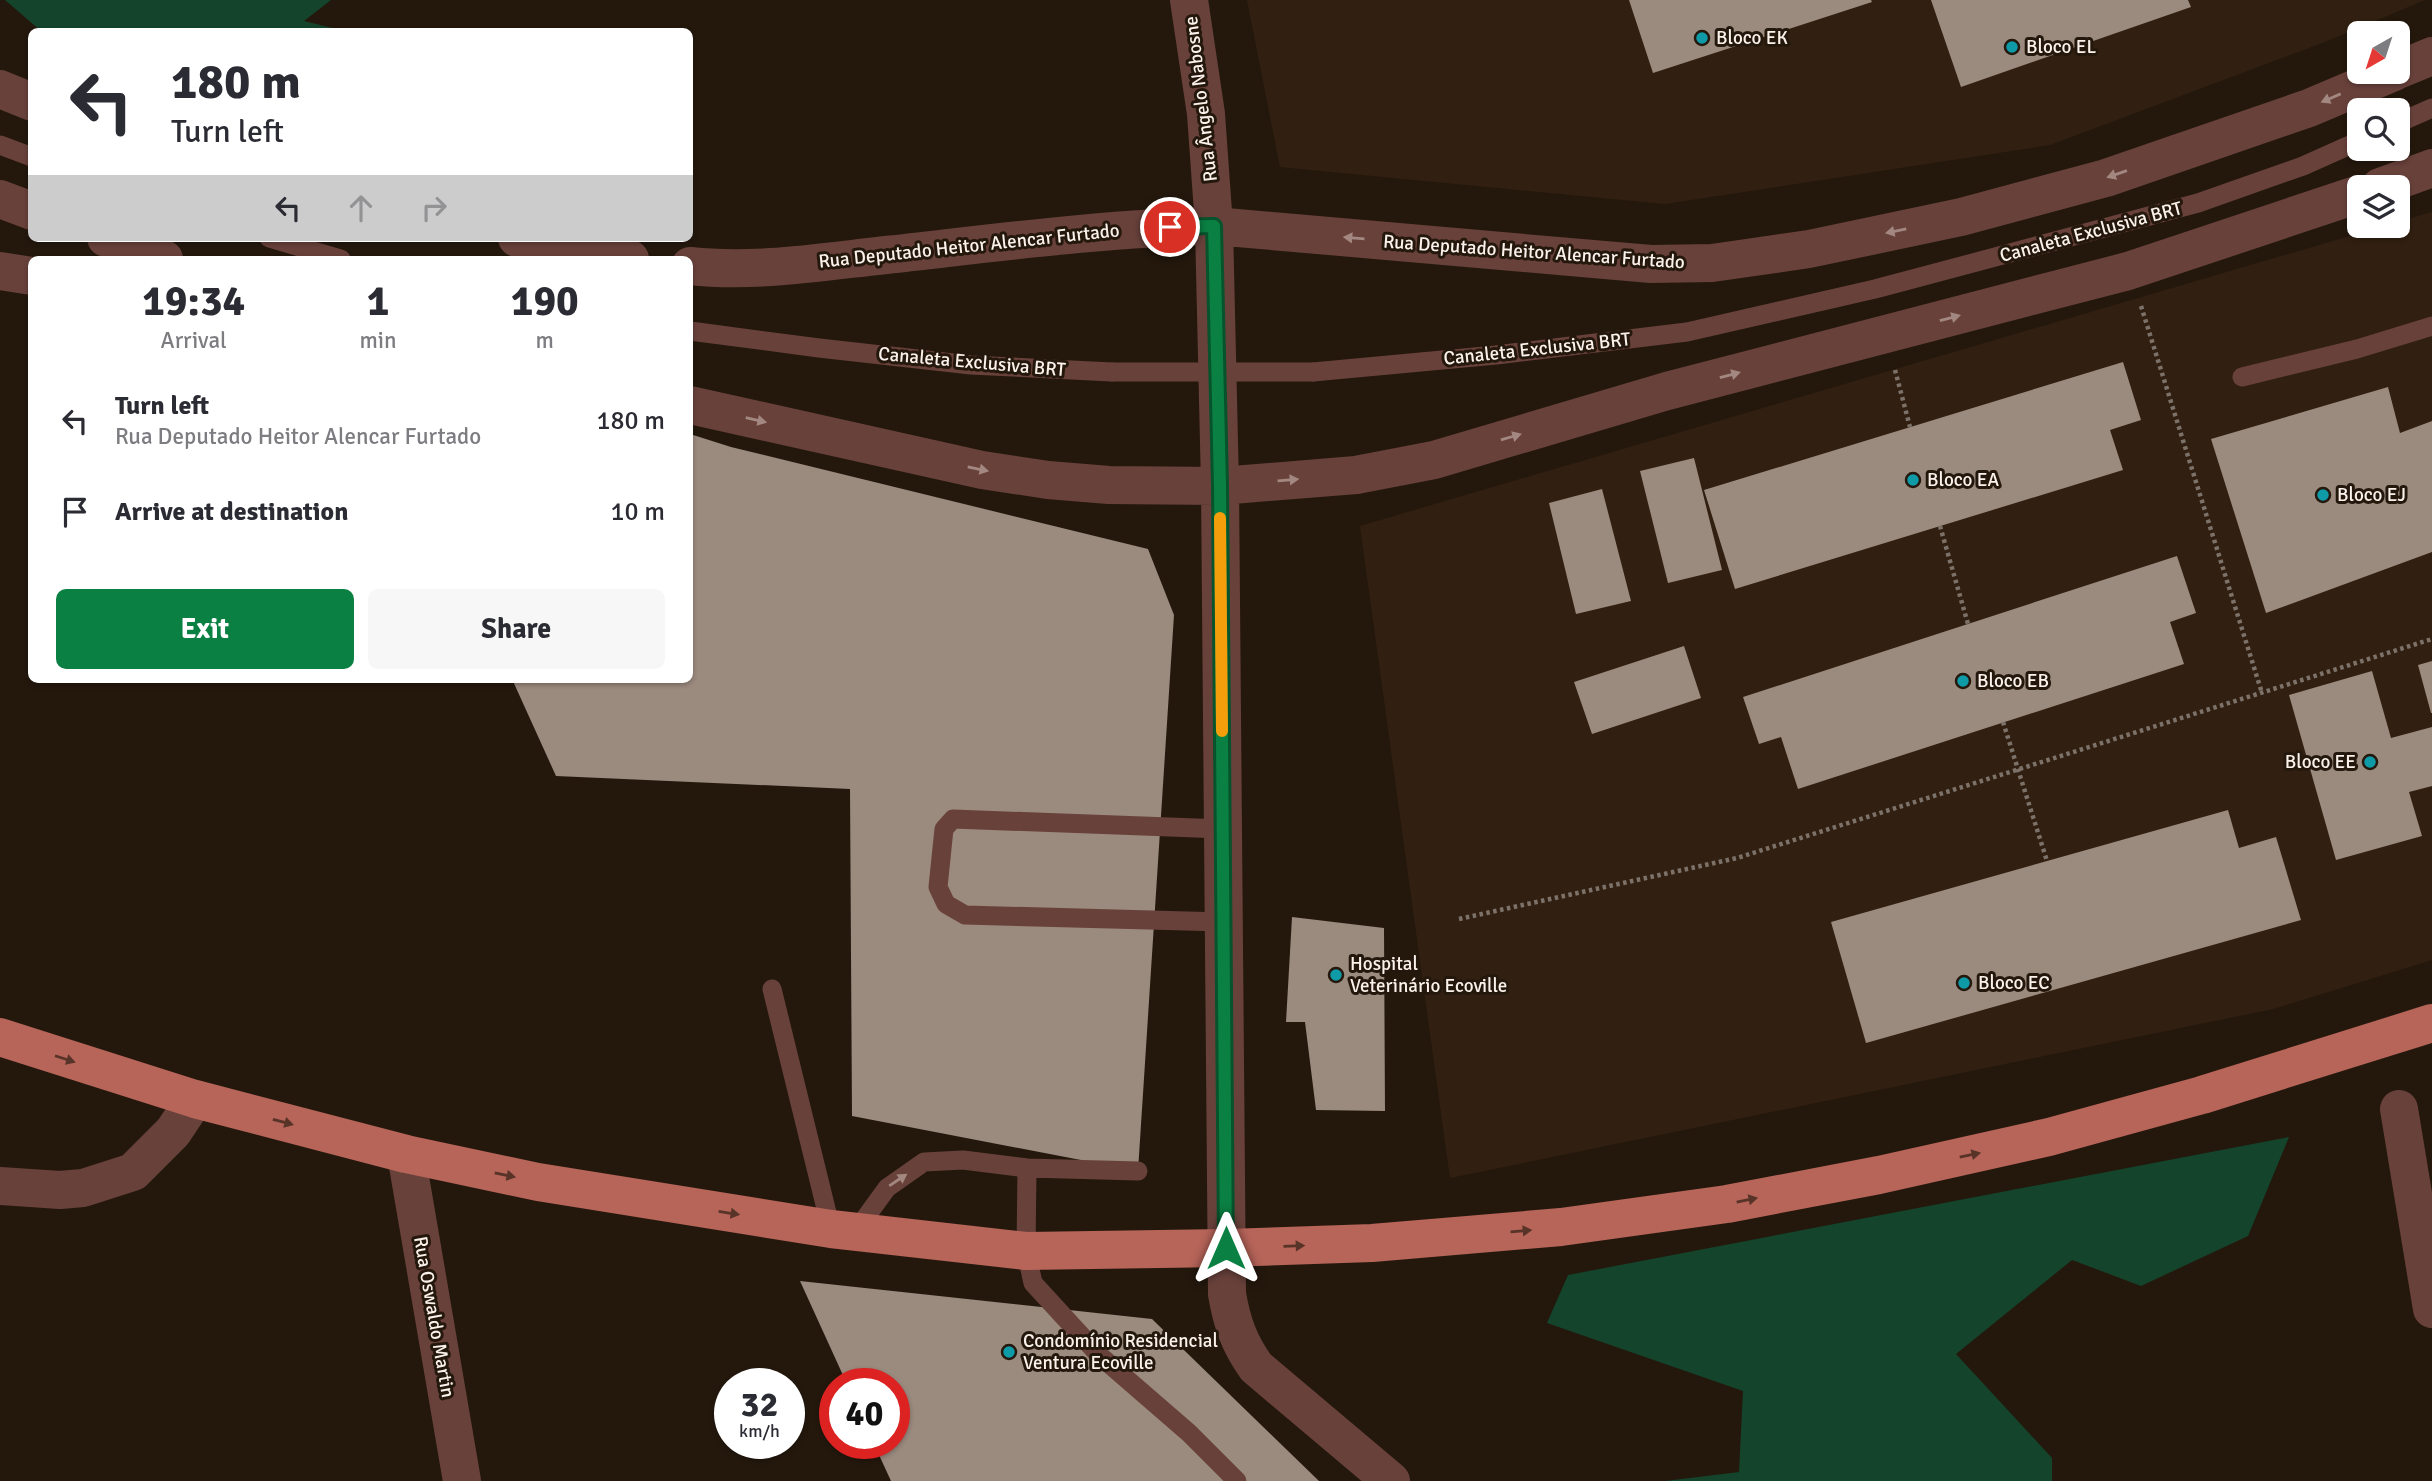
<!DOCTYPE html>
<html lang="en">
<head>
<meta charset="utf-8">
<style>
  :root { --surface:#fff; --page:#f7f7f7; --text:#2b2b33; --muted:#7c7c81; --accent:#0b8043 }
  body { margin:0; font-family:Signika,sans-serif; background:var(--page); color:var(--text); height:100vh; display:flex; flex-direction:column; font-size:26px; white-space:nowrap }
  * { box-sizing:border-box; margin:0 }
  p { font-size:23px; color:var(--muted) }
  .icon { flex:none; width:38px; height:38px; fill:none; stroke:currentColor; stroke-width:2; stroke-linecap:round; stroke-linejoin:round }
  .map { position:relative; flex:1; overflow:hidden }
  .side { position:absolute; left:28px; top:256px; width:665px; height:427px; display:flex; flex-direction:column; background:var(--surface); border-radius:10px; box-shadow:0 2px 5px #0004 }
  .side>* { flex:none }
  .top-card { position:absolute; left:28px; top:28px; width:665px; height:214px; border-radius:10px; box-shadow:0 2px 5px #0004; background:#fff; color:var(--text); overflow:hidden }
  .needle { width:46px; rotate:219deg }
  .controls { position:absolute; left:2347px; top:21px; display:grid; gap:14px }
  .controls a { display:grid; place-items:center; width:63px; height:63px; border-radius:10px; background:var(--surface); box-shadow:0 2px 5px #0004; font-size:35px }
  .speed { position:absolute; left:714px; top:1368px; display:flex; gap:14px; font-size:35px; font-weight:700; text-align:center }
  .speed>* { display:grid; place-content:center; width:91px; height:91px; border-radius:50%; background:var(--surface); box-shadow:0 2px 5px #0004; line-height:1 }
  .speed small { font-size:18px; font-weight:400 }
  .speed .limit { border:10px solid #d22; background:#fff; color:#111 }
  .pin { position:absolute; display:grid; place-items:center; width:60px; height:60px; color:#fff; margin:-30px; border:4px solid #fff; border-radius:50%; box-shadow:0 2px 7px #0007 }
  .me { position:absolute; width:77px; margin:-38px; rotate:0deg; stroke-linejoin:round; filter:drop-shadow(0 0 5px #0008) }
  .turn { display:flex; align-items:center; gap:24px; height:147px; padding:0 28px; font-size:32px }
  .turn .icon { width:91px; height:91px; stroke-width:2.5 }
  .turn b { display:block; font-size:49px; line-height:60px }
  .lanes { display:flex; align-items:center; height:66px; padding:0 28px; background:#0003; justify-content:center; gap:35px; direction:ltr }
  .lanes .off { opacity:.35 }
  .eta { display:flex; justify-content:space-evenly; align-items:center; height:119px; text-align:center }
  .eta b { font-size:42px; font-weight:800; line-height:49px }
  .action { display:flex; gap:14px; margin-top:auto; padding:14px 28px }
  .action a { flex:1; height:80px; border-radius:10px; background:var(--accent); color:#fff; font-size:28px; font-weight:800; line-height:80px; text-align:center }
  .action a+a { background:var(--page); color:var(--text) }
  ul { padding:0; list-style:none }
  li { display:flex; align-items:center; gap:21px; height:91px; padding:0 28px }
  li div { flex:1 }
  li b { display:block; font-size:26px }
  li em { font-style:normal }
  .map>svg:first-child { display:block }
  .built { fill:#312011 }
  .green { fill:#14442b }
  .building { fill:#9b8a7e }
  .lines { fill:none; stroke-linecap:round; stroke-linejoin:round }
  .path { stroke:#7d7269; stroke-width:4.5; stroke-dasharray:3.5 3.5; stroke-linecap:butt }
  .service { stroke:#69413b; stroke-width:19 }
  .minor { stroke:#69413b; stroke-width:38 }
  .tertiary { stroke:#69413b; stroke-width:38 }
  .primary { stroke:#b76459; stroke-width:38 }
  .service-bridge { stroke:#69413b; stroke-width:19 }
  .oneway { fill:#a38881 }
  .oneway2 { fill:#573328 }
  .route-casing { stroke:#07532c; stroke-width:18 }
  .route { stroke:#0b8043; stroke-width:12 }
  .slow { stroke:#f59e0b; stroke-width:12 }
  .culture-dot { fill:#0f9aa8; stroke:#24180d; stroke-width:2.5 }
  .labels { text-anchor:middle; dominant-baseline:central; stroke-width:6; stroke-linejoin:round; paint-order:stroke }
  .poi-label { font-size:19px; fill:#fbf2eb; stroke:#24180d; text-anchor:start }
  .street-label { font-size:19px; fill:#fbf2eb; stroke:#24180d }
</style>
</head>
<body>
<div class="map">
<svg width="2432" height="1481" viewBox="0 0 2432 1481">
  <rect width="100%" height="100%" fill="#24180d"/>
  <path class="built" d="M1247 0H2425L2325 42 2050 145 1665 204 1280 167Z
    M2432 212V960L2273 1009 1450 1178 1360 526 2384 226H2398V222Z"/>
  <path class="green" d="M5 0H331L304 21 345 31H41Z
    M2289 1137 2248 1236 2141 1286 2072 1260 1956 1354 2052 1458V1481H1665L1739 1472 1743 1391 1547 1323 1568 1275Z"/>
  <path class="building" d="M1629 0H1871L1872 2 1653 73Z
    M1931 0H2188L2191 7 1961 87Z
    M2123 362 2141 420 2110 430 2123 470 1735 589 1704 490Z
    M2388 387 2400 433 2432 421V552L2266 613 2211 439Z
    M690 434 731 447 1148 549 1174 615 1138 1171 852 1116 850 789 556 776 512 679H690Z
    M1694 458 1722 570 1668 583 1640 471Z
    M1602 489 1631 601 1576 614 1549 503Z
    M2177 556 2196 613 2170 622 2184 664 1798 789 1781 737 1759 744 1743 697Z
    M1684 646 1701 698 1592 734 1574 682Z
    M2432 661V713H2431L2418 665Z
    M2372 671 2391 738 2432 727V786L2409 792 2422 836 2336 860 2289 695Z
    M2228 810 2239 848 2276 837 2301 920 1866 1043 1831 922Z
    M1292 917 1384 928 1385 1111 1316 1110 1305 1022H1286Z
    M800 1281 1152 1319 1319 1481H891L874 1444H894V1384H847Z"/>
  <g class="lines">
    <path class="path" d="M2141 306 2262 693
      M1895 370 1910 427
      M1940 526 1968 624
      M2003 722 2047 861
      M1459 919 1737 858 2432 639"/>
    <path class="service" d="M2398 123 2432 108
      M0 145 32 157
      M269 238 341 259
      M690 331 819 348 971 365 1112 372
      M1313 372 1496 355 1687 332 1875 289 2198 203 2303 166 2359 141
      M2242 377 2357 349 2432 326
      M1223 829 953 819 944 829 938 887 946 904 965 915 1224 922
      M772 989 831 1229
      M1027 1168 1138 1171
      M855 1232 887 1188 924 1162 963 1160 1027 1168 1026 1251 1033 1283 1099 1355 1189 1433 1237 1481"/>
    <path class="minor" d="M0 271 32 276
      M2399 1109 2432 1309
      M406 1154 462 1481
      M0 1186 60 1190 83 1188 133 1172 173 1132 195 1099"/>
    <path class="tertiary" d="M1189 0 1206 114 1214 226 1220 486 1227 1294C1232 1323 1239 1343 1256 1367L1391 1481
      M2398 70 2432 56
      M0 89 32 102
      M2380 187 2432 168
      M0 199 32 211
      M106 238 164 259
      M517 238 630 259
      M690 266C755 273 821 262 886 255 995 243 1104 228 1214 226L1651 264 1712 263 1809 249 1961 217 2106 178 2309 108 2394 72
      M690 405 982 470 1048 480 1109 485 1220 486 1356 475 1434 460 1667 391 2128 271 2359 194"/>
    <path class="primary" d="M0 1037 195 1099 406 1154 538 1182 831 1229 1026 1251 1226 1248 1372 1243 1561 1227 1727 1204 1879 1175 2049 1137 2202 1095 2432 1023"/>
    <path class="service-bridge" d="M1112 372H1313"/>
  </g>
  <defs><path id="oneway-solid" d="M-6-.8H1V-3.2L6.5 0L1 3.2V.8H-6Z" transform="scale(1.75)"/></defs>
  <g class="oneway">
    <use href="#oneway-solid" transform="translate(2331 98) rotate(157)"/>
    <use href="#oneway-solid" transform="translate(2117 174) rotate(161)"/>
    <use href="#oneway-solid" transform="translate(1896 231) rotate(168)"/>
    <use href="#oneway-solid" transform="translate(1354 238) rotate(-175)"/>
    <use href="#oneway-solid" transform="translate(1950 318) rotate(-15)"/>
    <use href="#oneway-solid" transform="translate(1730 375) rotate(-15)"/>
    <use href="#oneway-solid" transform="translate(756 420) rotate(13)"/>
    <use href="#oneway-solid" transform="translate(1511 437) rotate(-16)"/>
    <use href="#oneway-solid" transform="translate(978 469) rotate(11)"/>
    <use href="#oneway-solid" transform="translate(1288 480) rotate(-5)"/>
    <use href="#oneway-solid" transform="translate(898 1180) rotate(-34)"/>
  </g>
  <g class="oneway2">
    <use href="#oneway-solid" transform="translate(65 1059) rotate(18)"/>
    <use href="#oneway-solid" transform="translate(283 1122) rotate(15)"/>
    <use href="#oneway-solid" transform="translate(1970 1155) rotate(-12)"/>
    <use href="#oneway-solid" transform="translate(505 1175) rotate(12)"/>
    <use href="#oneway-solid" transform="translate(1747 1200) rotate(-11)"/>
    <use href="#oneway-solid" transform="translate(729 1213) rotate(9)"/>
    <use href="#oneway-solid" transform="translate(1521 1231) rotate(-5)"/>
    <use href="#oneway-solid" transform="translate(1294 1246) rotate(-2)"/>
  </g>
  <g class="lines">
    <defs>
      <path id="route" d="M1170 227 1214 226 1220 486 1226 1248"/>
    </defs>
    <use href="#route" class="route-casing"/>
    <use href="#route" class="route"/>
    <path class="slow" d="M1220 518 1222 731"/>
  </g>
  <g class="culture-dot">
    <circle cx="1702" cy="38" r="7"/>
    <circle cx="2012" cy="47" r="7"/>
    <circle cx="1913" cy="480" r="7"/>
    <circle cx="2323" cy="495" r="7"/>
    <circle cx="1963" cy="681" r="7"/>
    <circle cx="2370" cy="762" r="7"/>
    <circle cx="1336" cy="975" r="7"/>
    <circle cx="1964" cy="983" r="7"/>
    <circle cx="1009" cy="1352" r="7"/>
  </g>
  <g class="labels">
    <g class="poi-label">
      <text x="1716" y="38">Bloco EK</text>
      <text x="2026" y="47">Bloco EL</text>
      <text x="1927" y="480">Bloco EA</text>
      <text x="2337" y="495">Bloco EJ</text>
      <text x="1977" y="681">Bloco EB</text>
      <text x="2356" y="762" text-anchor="end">Bloco EE</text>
      <text x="1350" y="964">Hospital<tspan x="1350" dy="22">Veterinário Ecoville</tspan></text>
      <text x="1978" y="983">Bloco EC</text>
      <text x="1023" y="1341">Condomínio Residencial<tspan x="1023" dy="22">Ventura Ecoville</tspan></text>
    </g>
    <g class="street-label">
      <text transform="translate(1201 99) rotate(-97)">Rua Ângelo Nabosne</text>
      <text transform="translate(2091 232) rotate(-15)">Canaleta Exclusiva BRT</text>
      <text transform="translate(969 246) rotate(-6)">Rua Deputado Heitor Alencar Furtado</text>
      <text transform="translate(1534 252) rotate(4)">Rua Deputado Heitor Alencar Furtado</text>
      <text transform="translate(1537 349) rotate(-6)">Canaleta Exclusiva BRT</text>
      <text transform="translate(972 362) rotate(5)">Canaleta Exclusiva BRT</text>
      <text transform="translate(434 1317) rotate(80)">Rua Oswaldo Martin</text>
    </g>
  </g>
</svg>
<div class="controls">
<a><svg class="needle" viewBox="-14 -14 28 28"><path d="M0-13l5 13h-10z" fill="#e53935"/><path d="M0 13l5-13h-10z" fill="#7c7c81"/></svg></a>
<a><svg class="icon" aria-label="search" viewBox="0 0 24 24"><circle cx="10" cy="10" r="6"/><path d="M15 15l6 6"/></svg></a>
<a><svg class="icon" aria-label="layers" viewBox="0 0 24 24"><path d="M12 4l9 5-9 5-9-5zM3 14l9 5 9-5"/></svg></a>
</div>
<div class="speed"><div>32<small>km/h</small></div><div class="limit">40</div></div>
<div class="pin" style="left:1170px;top:227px;background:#d93025"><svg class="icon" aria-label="arrive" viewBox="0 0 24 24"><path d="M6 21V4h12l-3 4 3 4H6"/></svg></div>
<svg class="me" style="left:1226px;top:1248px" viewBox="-20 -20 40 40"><path d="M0-17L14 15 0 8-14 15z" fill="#0b8043" stroke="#fff" stroke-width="4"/></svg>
<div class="top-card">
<div class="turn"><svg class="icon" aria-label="left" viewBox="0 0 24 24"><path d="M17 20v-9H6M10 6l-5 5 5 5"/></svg><div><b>180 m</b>Turn left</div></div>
<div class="lanes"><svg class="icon" aria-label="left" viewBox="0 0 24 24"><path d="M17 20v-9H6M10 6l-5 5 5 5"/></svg><svg class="icon off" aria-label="ahead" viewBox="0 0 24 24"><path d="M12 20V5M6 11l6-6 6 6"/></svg><svg class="icon off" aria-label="right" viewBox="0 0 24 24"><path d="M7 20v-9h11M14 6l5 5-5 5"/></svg></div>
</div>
<section class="side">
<div class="eta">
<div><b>19:34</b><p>Arrival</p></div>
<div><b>1</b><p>min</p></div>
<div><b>190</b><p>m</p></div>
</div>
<ul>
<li><svg class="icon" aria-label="left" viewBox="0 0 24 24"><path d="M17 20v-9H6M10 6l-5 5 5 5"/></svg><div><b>Turn left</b><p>Rua Deputado Heitor Alencar Furtado</p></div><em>180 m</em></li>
<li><svg class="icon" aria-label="arrive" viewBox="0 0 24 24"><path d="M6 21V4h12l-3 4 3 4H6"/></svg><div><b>Arrive at destination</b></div><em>10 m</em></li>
</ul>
<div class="action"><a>Exit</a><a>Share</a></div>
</section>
</div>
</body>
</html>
